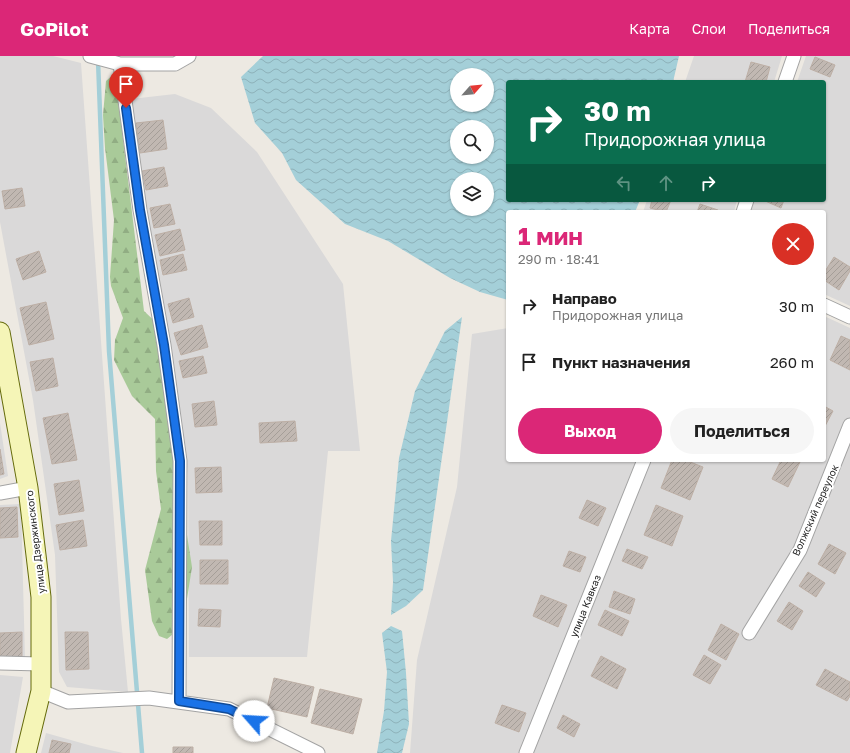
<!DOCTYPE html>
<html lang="ru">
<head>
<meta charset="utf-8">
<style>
  :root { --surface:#fff; --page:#f6f6f6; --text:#222; --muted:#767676; --accent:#db2777 }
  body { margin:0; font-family:"Golos Text",sans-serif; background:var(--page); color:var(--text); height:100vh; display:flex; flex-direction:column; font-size:15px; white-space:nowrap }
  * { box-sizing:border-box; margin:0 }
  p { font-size:13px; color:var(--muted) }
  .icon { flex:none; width:22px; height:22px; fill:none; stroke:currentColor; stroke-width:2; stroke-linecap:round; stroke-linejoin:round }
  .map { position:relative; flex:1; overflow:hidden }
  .panel { position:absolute; left:506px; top:154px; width:320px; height:252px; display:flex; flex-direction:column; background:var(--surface); border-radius:4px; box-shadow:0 1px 3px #0004 }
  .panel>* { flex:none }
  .guide { position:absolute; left:506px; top:24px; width:320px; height:122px; border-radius:4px; box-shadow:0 1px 3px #0004; background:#0b6e4f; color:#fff; overflow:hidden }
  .needle { width:26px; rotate:63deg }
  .buttons { position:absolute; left:450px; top:12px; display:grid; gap:8px }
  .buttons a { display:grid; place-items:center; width:44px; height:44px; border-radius:50%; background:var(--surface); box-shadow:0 1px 3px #0004; font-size:20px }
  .pin { position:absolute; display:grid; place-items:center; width:34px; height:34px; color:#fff; margin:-41px -17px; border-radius:50% 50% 50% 0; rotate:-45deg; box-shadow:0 0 4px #0007 }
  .pin .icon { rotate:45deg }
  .me { position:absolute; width:44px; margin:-22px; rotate:296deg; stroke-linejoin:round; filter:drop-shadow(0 0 3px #0008) }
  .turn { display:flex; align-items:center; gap:14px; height:84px; padding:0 12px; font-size:18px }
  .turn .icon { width:52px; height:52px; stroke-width:2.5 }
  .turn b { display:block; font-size:28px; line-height:34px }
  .lanes { display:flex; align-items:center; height:38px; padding:0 12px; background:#0003; justify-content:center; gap:20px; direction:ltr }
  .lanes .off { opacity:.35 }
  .round { display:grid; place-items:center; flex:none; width:42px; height:42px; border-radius:21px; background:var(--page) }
  .overview { display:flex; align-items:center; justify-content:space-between; height:68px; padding:0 12px }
  h1 { font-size:24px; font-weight:700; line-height:30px; color:var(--accent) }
  .action { display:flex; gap:8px; margin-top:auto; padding:8px 12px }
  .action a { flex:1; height:46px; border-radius:24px; background:var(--accent); color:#fff; font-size:16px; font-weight:700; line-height:46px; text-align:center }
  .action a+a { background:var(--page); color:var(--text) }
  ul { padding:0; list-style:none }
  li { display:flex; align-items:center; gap:12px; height:56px; padding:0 12px }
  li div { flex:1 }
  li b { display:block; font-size:15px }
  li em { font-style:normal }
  header { display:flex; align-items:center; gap:24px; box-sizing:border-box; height:56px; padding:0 20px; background:var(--accent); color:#fff }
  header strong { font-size:19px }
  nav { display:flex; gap:22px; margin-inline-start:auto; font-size:14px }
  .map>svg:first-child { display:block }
  .residential { fill:#dad9d9 }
  .forest { fill:url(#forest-firs) }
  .water { fill:url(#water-waves); fill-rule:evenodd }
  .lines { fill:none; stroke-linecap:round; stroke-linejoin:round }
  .stream { stroke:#a4cfd8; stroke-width:4.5 }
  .building { fill:url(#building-hatch); stroke:#bdafa5 }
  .minor-casing { stroke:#a3a3a3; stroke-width:15 }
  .secondary-casing { stroke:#656b0b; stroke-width:21 }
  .minor { stroke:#fff; stroke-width:13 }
  .secondary { stroke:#f5f5b7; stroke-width:19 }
  .route-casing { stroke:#114b97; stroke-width:10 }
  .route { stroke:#1a73e8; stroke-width:7 }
  .labels { text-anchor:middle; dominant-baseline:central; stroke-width:4; stroke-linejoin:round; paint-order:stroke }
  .street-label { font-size:10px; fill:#1c1c1c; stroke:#fff }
</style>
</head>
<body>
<header>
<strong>GoPilot</strong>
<nav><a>Карта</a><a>Слои</a><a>Поделиться</a></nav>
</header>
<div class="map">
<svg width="850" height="697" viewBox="0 0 850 697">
  <defs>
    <pattern id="forest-firs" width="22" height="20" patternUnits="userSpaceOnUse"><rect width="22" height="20" fill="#a9ca99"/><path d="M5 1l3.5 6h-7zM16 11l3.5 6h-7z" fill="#91ad83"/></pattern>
    <pattern id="water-waves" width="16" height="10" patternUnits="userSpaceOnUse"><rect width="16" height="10" fill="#a4cfd8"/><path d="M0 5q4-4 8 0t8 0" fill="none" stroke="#8db1b9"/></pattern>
    <pattern id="building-hatch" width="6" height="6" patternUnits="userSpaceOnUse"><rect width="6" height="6" fill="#c1b8b2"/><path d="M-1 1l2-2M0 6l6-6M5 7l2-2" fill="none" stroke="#a59e98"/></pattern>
  </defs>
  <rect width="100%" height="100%" fill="#ede9e2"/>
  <path class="residential" d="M0 0H53L81 7 121 563 128 636 67 631 59 616 55 499 33 344 0 166Z
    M694 0H782L774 26H685Z
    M806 0H850V250L824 238V156H750L754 144H824V26H797Z
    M175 38 211 52 257 96 343 228 360 395H328L307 601H189L188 418 171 292 138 111 131 43Z
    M647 144H737L734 156H643Z
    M824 260 850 272V697H410L417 604 457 431 472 278 508 272V404H824Z
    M0 367 8 420 0 423Z
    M21 448 25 603 0 604V449Z
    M0 619 23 621 10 697H0Z
    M46 677 92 690 123 697H41Z"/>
  <path class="forest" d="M115 17 144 255 165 275 176 408 192 511 184 562 178 574 167 583 159 580 152 565 145 514 161 453 156 415 155 363 132 340 114 304 115 284 123 262 111 230 110 221 114 164 105 92 103 59 106 25Z"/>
  <path class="water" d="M263 0H679L673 26H508V144H640L635 156H508V244L480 236 450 222 388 185 345 168 296 124 282 97 255 67 241 21ZM457 19H487V49H457ZM457 71H487V101H457ZM457 123H487V153H457Z
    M462 261 423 534 406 550 391 559 393 526 391 485 399 402 415 335 445 275Z
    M391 570 402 575 406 617 409 668 402 697H377L384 655 387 616 382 577Z"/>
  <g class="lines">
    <path class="stream" d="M98 4 109 295 142 697"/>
  </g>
  <path class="building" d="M815 1 835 9 830 21 810 13Z
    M751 6 770 11 766 26H745Z
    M163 64 167 93 140 97 136 67Z
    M164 111 168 130 146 134 142 115Z
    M22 132 25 150 5 153 2 135Z
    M652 144H671L666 156 650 152Z
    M763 144H784L781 152Z
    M170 148 175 168 154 172 150 152Z
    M700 148 718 154 717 156H697Z
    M180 173 185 194 160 200 155 179Z
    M39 195 46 216 23 224 16 203Z
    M183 198 187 214 163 219 160 204Z
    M834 201 850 211V215L839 234 824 224V217Z
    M189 242 194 261 173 267 168 248Z
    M46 246 54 283 29 289 20 252Z
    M202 269 208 291 181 299 174 277Z
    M841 280 850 284V314L830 304Z
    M203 300 207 317 183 322 179 305Z
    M53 302 58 330 36 335 30 306Z
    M214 345 217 369 195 371 192 348Z
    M824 350 833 355 824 372Z
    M68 357 77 404 52 408 43 362Z
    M295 365 297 385 260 387 259 367Z
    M0 393 4 418 0 419Z
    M672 404H685L703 411 690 444 661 432Z
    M781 404H796L800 406 788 431 772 423Z
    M221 411 222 436 196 437 195 412Z
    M79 424 84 455 59 459 54 428Z
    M587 444 606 452 598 470 579 462Z
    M656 449 683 460 672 490 644 479Z
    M17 451 18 481 0 482V452Z
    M83 464 87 490 60 494 56 469Z
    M199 465H222V489H200Z
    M829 488 846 497 835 518 818 508Z
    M627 493 648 501 642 513 622 505Z
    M569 495 586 501 580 516 563 510Z
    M200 504H228V528H200Z
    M808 516 825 527 816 541 799 530Z
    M614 535 635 543 630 558 609 551Z
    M541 539 567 549 558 571 533 560Z
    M789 546 803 555 792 574 777 565Z
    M199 553 221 554 220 571 198 570Z
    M605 554 629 565 622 580 598 569Z
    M721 568 739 578 726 604 708 594Z
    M22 576V602H0V577Z
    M65 576H88L89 613 66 614Z
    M704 599 721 609 710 628 693 619Z
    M601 600 626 613 617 633 591 620Z
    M825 613 850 626V640L847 645 816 629Z
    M274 622 314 631 307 661 267 652Z
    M320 633 362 643 353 678 311 667Z
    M502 649 526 657 519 676 495 667Z
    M563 659 580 668 574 681 557 672Z
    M52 684 71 688 69 697H49Z
    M173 691H193V697H173Z"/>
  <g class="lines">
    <defs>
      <path id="minor" d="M90 0 120 8 140 154 164 289 180 405 179 645
        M120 8H175L189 0
        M785 26 794 0
        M743 156 747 144
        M824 249 850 261
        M0 437 28 432
        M749 577 800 494 850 369
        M0 607 41 608
        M41 635 68 646 149 642 229 653 318 697
        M526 697 644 404"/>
      <path id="secondary" d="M0 276 28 432 41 541V635L26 697"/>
    </defs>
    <use href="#minor" class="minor-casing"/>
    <use href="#secondary" class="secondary-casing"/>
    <use href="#minor" class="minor"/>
    <use href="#secondary" class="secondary"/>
  </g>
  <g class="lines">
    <defs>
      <path id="route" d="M126 52 140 154 164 289 180 405 179 645 229 653 254 665"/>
    </defs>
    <use href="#route" class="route-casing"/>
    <use href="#route" class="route"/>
  </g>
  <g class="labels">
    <g class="street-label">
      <text transform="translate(815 454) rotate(-66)">Волжский переулок</text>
      <text transform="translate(35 486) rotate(-97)">улица Дзержинского</text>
      <text transform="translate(585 550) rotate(-68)">улица Кавказ</text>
    </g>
  </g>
</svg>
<div class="buttons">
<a><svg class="needle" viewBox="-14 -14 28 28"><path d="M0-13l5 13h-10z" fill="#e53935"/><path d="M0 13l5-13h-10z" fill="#767676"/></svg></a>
<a><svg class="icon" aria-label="search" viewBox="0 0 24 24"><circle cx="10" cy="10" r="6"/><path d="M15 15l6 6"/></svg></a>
<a><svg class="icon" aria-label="layers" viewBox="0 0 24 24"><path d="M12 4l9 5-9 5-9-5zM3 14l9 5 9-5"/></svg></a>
</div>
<div class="pin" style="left:126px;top:52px;background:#d93025"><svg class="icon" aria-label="arrive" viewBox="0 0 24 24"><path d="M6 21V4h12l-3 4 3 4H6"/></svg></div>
<svg class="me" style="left:254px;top:665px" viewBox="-20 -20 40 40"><circle r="19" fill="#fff"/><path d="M0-13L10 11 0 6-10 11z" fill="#1a73e8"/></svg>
<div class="guide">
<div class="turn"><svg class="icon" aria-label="right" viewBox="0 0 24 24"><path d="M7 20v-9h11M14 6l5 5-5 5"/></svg><div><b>30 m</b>Придорожная улица</div></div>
<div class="lanes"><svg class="icon off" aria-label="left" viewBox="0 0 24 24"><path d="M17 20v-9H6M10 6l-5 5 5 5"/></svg><svg class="icon off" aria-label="ahead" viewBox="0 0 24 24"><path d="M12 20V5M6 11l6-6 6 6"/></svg><svg class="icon" aria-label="right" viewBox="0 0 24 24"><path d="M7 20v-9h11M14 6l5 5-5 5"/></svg></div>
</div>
<section class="panel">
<div class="overview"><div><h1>1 мин</h1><p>290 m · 18:41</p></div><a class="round" style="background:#d93025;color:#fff"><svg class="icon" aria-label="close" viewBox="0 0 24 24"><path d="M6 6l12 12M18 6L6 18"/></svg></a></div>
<ul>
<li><svg class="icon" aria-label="right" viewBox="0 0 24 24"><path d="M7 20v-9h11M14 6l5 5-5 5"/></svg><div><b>Направо</b><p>Придорожная улица</p></div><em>30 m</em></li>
<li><svg class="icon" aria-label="arrive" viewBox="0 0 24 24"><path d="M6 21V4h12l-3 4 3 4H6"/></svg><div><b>Пункт назначения</b></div><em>260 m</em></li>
</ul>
<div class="action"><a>Выход</a><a>Поделиться</a></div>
</section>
</div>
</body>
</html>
